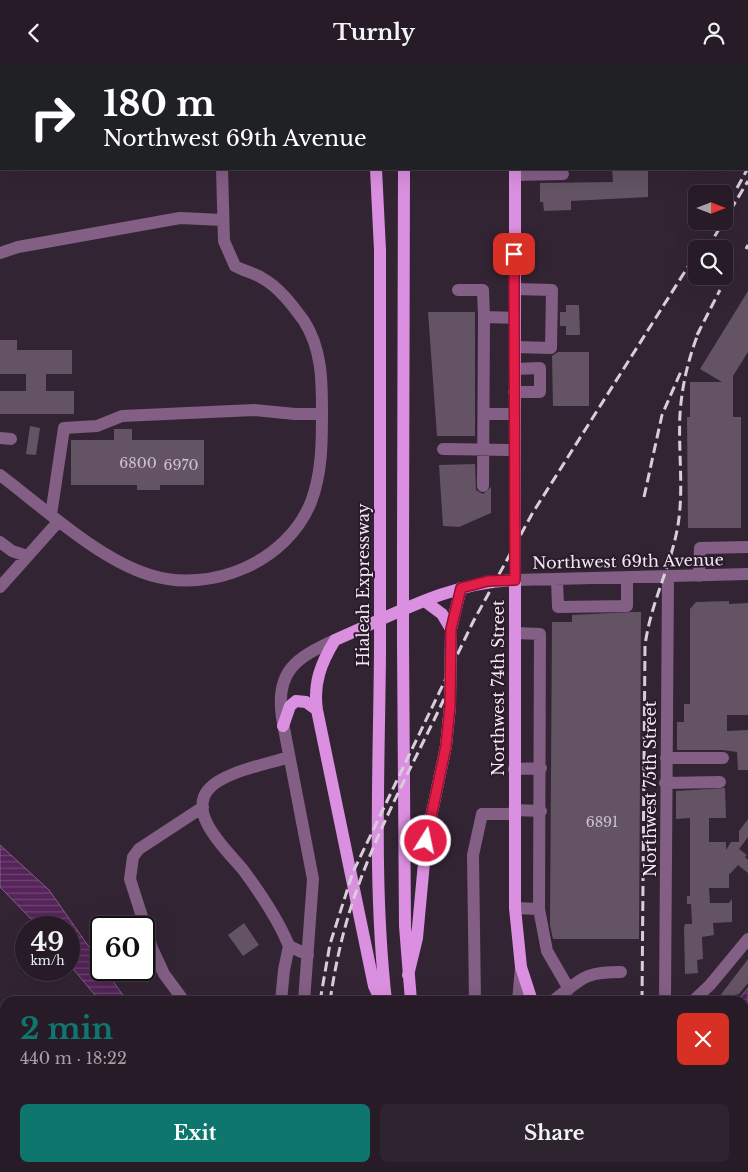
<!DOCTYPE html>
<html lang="en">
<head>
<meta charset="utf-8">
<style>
  :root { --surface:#261b27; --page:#2e242f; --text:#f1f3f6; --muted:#a4a1a7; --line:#423944; --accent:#0f766e }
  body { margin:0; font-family:"Libre Baskerville",serif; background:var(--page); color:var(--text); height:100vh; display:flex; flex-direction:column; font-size:19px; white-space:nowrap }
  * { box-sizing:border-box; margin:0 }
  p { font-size:16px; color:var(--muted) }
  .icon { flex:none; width:28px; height:28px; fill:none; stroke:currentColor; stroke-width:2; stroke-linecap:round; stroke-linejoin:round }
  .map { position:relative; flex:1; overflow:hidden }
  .side { position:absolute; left:0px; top:931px; width:749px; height:176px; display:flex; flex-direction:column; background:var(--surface); border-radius:15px 15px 0 0; box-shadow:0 5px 20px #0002,0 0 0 1px var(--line) }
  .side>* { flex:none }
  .guide { position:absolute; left:0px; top:0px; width:749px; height:105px; box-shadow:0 5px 20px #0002,0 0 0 1px var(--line); background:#202124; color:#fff; overflow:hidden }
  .needle { width:32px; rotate:90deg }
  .buttons { position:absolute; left:688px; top:120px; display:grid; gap:10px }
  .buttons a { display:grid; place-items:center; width:45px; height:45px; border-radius:8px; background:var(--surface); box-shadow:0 5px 20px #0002,0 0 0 1px var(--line); font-size:25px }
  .speed { position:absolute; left:15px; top:851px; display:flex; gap:10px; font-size:25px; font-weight:700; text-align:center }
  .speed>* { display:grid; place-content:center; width:65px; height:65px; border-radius:50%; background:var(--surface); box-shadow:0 5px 20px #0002,0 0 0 1px var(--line); line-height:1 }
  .speed small { font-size:12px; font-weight:400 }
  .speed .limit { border:2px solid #111; border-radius:8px; background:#fff; color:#111 }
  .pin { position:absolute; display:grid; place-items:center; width:42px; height:42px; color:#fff; margin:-21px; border-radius:10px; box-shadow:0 2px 8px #0006 }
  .me { position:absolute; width:55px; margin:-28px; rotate:10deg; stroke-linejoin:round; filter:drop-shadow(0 0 4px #0008) }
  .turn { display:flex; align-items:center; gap:18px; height:105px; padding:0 20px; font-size:22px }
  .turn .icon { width:65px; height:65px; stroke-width:2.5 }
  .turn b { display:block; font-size:35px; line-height:42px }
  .round { display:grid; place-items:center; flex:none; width:52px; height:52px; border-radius:8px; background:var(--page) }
  .head { display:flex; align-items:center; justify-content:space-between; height:85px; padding:0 20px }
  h1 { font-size:30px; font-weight:700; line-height:38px; color:var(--accent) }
  .button { display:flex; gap:10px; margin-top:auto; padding:10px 20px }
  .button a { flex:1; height:58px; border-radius:8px; background:var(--accent); color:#fff; font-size:20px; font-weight:700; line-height:58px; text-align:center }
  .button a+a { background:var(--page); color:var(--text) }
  header { display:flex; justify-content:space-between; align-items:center; height:65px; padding:0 20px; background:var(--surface); font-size:22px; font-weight:700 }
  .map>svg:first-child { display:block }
  .water { fill:url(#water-rules); stroke:#855f88 }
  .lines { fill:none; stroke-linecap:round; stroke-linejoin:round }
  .canal { stroke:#56245a; stroke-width:10 }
  .building { fill:#635364 }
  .path { stroke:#867a87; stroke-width:2; stroke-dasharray:5 2.5; stroke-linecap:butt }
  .minor { stroke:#835e85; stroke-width:12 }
  .major { stroke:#db8fe0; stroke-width:12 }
  .highway { stroke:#f5abf9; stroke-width:15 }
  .rail { stroke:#d8ced9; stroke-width:3; stroke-dasharray:10 5; stroke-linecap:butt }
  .major-bridge { stroke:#db8fe0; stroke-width:12 }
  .route-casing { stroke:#92132f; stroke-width:12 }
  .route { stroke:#e11d48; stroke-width:9 }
  .labels { text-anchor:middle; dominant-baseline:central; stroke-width:4; stroke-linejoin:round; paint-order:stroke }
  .number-label { font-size:14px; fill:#cec3cf }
  .street-label { font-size:16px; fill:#f2e8f3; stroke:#291b29 }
</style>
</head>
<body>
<header><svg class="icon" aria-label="back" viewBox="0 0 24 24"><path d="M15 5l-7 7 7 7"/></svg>Turnly<svg class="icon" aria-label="person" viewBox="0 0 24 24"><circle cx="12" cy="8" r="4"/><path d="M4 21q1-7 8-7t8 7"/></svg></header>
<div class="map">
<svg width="748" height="1107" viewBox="0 0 748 1107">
  <defs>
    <pattern id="water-rules" width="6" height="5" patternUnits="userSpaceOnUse" patternTransform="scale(1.25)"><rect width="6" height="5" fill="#56245a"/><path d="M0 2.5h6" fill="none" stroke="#6f4472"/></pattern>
  </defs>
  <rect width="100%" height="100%" fill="#332434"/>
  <path class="water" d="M0 780 49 825 101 899V905H105L127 936H100L69 899V862H39L0 822Z
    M748 923V1000L744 1005V936H737Z
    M600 1102H658V1103L654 1107H596Z"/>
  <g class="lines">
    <path class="canal" d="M120 1102 128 1107"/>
  </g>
  <path class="building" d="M612 104H648V132L571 136V145L544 146 543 137H540V118L613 117Z
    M748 226V287L733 311V352H741V463H688L687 352H690V317H722L700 304Z
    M566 240H579L580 270H566V261H560V247H566Z
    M428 247H475V371H437Z
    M0 275H17V285H72V309H46V326H74V349H0V326H26V309H0Z
    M558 287H589V341H553L552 291Z
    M30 361 40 363 36 390 26 389Z
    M114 364H132V375H204V420H160V425H137V420H71V375H114Z
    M475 399 476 425 483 429 491 422V448L459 462 443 461 439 400Z
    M729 536V539L748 538V650H727V666L748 665V705H738L737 687 723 685H677V657H684V639H690V544L696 537Z
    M632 547H641L639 874H553L550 860 552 557H572V550Z
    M725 723 726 753H709V777H726V785L731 777H739V766L748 754V772L739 784 747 790 745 792 748 795V808L738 800 730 809 729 808V823H709L710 838H729L732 834V857L713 858 714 870 702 872 703 894 697 895 698 908 685 909 684 863 685 859H692L691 839H687V831H690V753L676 754V726Z
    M244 858 259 880 243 891 228 870Z
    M748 894V918L739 929 734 930 729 936H716Z"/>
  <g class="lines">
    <path class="path" d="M562 0V1"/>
    <path class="minor" d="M222 0V1
      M546 0V1
      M580 1 581 0
      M658 1V0
      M0 55H1
      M515 110 563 109
      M0 188 18 182 180 153 222 155
      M514 224 552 225 551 283 515 282
      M458 225H483L484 252 514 253
      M514 327H540V303L515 304
      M484 349H514
      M0 373 11 374
      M443 384 514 385
      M0 410C44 443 98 494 150 510 211 529 287 497 311 437 322 408 322 378 322 347 322 316 322 284 304 256 293 241 279 222 262 213 254 208 244 206 235 201L224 176 222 104
      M483 421 484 252
      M51 450 64 363 97 361 122 351 254 345 295 349H322
      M0 477 12 486 27 491
      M699 511 700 483 748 482
      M515 515 748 509
      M557 515 558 542 627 541V513
      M0 522 58 457
      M515 568 540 569 539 844 547 886 569 924
      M289 692C268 699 222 707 208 725 187 751 230 788 244 806 261 829 278 854 289 881L308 890
      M666 693H723
      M514 704 541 703
      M665 718 720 717
      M514 745 541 746
      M515 843 539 844
      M184 936 164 909 152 883 130 814 133 792 139 784 203 742
      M281 936 284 905 289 881
      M304 936 313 814 282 653C275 606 296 593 335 575
      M475 936 473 790 482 749H514
      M518 936 521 902
      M553 936C582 914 582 907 621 907
      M665 936 668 512
      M693 936 710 920 748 874
      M0 1017 5 1020
      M515 1102V1107
      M552 1107 555 1102"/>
    <path class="major" d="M375 1V0
      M404 1V0
      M515 1V0
      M376 104 380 185V499
      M515 104V843L521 902 532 936
      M403 488 404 104
      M426 537 442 549 451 564
      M403 578 405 861 411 936
      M380 588C379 704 373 821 386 936
      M283 661 290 641 296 636 306 637 317 645
      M408 910 417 873 426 776 446 681 450 641 451 564 461 523
      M381 936 374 921 317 645C313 618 321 598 335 575 391 551 453 516 515 515
      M744 1096 748 1097
      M413 1102 414 1107
      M438 1102 439 1107"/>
    <path class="highway" d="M744 1019 748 1014
      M744 1051 748 1045
      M671 1107 675 1102
      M698 1107 701 1102"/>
    <path class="rail" d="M737 123 748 103
      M707 184 748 116
      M746 184 748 180
      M697 270 720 225
      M644 432 662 350 682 304
      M320 936 330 879 353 807 473 557 532 449 696 189
      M330 936C335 902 342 869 353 836 376 766 413 700 444 634
      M642 936 645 581C650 539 671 502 678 460 684 423 678 386 680 349 682 319 689 291 700 264
      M322 1102 323 1107"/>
    <path class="major-bridge" d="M403 488V578
      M380 499V588"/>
  </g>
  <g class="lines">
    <defs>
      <path id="route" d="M426 776 446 681 450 641 451 564 461 523 488 516 515 515 514 189"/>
    </defs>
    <use href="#route" class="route-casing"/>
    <use href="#route" class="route"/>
  </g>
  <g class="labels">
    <g class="number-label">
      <text x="138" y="398">6800</text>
      <text x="181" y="400">6970</text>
      <text x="602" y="757">6891</text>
    </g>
    <g class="street-label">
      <text transform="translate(628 496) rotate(-1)">Northwest 69th Avenue</text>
      <text transform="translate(363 520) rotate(-90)">Hialeah Expressway</text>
      <text transform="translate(498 623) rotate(-90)">Northwest 74th Street</text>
      <text transform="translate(650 724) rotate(-90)">Northwest 75th Street</text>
    </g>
  </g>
</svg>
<div class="buttons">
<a><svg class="needle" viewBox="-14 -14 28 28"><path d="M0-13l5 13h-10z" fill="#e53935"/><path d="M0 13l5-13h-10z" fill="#a4a1a7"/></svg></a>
<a><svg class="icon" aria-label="search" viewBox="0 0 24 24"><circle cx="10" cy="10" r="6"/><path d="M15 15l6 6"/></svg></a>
</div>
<div class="speed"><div>49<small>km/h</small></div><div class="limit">60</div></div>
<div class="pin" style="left:514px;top:189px;background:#d93025"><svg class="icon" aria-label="arrive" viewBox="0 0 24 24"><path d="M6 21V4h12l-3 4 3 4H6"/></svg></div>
<svg class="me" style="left:426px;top:776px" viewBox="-20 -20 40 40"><circle r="17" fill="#e11d48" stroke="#fff" stroke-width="3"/><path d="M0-11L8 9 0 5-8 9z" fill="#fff"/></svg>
<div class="guide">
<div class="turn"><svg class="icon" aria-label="right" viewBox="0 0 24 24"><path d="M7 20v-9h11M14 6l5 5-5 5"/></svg><div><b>180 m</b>Northwest 69th Avenue</div></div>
</div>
<section class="side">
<div class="head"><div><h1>2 min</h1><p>440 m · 18:22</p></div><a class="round" style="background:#d93025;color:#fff"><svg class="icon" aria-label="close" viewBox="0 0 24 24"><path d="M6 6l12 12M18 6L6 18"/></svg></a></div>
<div class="button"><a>Exit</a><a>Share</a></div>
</section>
</div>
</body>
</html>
